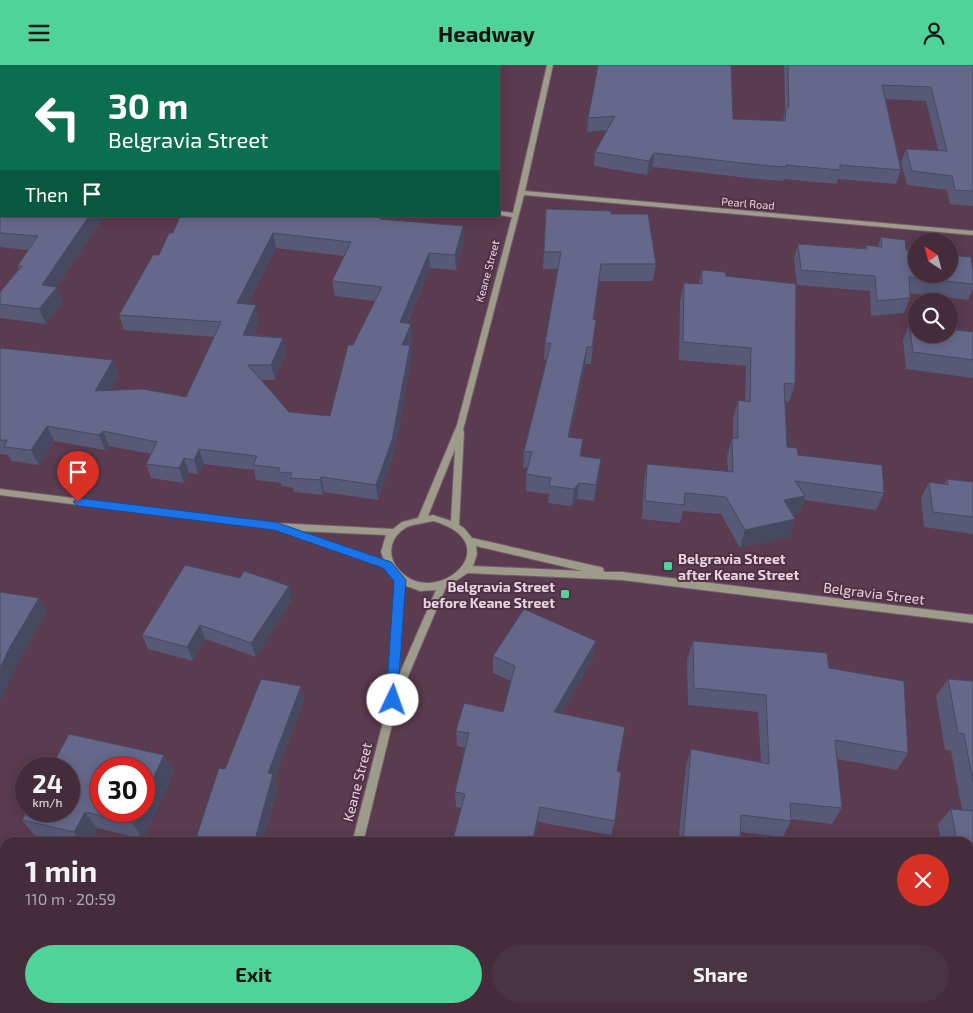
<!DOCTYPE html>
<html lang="en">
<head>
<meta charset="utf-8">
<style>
  :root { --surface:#442c3b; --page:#4b3442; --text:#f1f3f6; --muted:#afa7af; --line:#5c4855; --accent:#4fd398 }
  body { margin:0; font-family:"Exo 2",sans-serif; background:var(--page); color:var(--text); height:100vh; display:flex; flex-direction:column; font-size:19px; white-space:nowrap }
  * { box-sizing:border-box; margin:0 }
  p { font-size:16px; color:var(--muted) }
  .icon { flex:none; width:28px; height:28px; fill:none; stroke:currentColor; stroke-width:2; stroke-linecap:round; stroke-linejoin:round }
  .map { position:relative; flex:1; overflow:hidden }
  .sheet { position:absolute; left:0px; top:772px; width:974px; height:176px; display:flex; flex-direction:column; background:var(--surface); border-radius:15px 15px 0 0; box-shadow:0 2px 12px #0003,0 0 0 1px var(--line) }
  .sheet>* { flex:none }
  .guide { position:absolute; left:0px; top:0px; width:500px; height:152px; box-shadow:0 2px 12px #0003,0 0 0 1px var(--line); background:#0b6e4f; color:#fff; overflow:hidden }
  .needle { width:32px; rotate:324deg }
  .fabs { position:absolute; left:908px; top:168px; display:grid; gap:10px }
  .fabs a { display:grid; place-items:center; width:50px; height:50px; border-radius:50%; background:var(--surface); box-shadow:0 2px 12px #0003,0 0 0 1px var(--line); font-size:25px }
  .speed { position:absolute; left:15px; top:692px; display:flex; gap:10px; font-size:25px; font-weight:700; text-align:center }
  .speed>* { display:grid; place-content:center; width:65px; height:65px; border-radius:50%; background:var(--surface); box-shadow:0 2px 12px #0003,0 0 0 1px var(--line); line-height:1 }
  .speed small { font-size:12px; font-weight:400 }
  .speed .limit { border:8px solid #d22; background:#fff; color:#111 }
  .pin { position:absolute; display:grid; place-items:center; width:42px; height:42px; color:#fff; margin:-51px -21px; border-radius:50% 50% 50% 0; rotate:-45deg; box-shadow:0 0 5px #0007 }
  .pin .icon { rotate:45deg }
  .me { position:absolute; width:55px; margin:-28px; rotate:3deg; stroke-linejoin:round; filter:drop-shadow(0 0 4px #0008) }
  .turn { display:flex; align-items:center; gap:18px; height:105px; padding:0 25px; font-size:22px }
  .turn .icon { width:65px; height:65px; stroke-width:2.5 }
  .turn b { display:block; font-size:35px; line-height:42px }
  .then { display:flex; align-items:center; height:48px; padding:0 25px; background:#0003; gap:10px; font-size:19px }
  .round { display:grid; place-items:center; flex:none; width:52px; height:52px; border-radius:26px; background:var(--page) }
  .headline { display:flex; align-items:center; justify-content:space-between; height:85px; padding:0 25px }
  h1 { font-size:30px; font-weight:700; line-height:38px }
  .button { display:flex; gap:10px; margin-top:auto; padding:10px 25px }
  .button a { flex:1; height:58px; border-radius:30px; background:var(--accent); color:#111; font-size:20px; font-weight:700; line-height:58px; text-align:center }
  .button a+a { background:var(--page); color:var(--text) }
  header { display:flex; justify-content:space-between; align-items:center; height:65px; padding:0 25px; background:var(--accent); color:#111; font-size:22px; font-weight:700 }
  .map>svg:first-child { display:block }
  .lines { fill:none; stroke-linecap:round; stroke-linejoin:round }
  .minor-casing { stroke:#765a6c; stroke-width:2 }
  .minor { fill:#9d9b8a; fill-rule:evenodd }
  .wall { fill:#575977; fill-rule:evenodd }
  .shaded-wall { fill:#474961 }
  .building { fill:#65688a; stroke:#474961; fill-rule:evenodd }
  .route { fill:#1a73e8; stroke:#114b97 }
  .poi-dot { fill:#4fd398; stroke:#4f3044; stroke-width:2 }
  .labels { text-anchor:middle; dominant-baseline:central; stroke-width:4; stroke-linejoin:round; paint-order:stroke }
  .far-street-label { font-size:11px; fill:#e8d5e0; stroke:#4f3044 }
  .poi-label { font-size:14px; font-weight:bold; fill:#e8d5e0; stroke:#4f3044; text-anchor:start }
  .street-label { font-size:14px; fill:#e8d5e0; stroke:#4f3044 }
</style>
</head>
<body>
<header><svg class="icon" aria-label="menu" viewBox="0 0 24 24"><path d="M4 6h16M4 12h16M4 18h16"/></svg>Headway<svg class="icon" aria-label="person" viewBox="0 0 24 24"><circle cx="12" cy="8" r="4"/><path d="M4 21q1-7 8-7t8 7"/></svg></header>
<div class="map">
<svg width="973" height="948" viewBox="0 0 973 948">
  <rect width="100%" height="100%" fill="#5a3b4f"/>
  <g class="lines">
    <defs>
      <path id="minor" d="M547 0H553L525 126 973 166V170L524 130 463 365 464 367 459 460 464 463 472 473 600 502 603 503 604 507H622L973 550V558L622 515 468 508 446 522 398 635 363 778H352L390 630 388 627 396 514 386 503 281 466 280 465 0 430V424L275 458 393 464 402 457 418 453 457 360 512 152 499 150V146L513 148ZM455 384 451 456 433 450 428 451ZM433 456C511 478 437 545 400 506 386 492 389 472 407 462 414 459 425 458 433 456ZM298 466 386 470 381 487 384 495ZM476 481 583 506 473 501 477 489ZM404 520 420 526 436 525 399 610Z
        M0 100H1V104H0Z
        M310 944H322L321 948H309Z"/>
    </defs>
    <use href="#minor" class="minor-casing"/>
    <use href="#minor" class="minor"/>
  </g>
  <path class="wall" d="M0 0H51L50 1H1V63H0Z
    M784 0H973V141L950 139 947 125 907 120 901 98 906 84 938 85 926 36 885 34 901 105 896 119 838 114 836 119 784 114 783 116 757 114 653 102 647 110 594 101 595 87 607 65 587 67 588 53 598 1 733 54 783 56 785 45Z
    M0 128 104 151 57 222 63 237 46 259 0 253V227L19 204 18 200 28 185 0 182Z
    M546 144 611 149 656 199 653 216H599L594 254V272L591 299H585L570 372 581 391 599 411 594 436 577 434 572 441 548 438 549 429 526 426V409L528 403H523L524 386 547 295 544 294 545 278 558 204H543Z
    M381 154 463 161 464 176 456 205 430 203 407 259 412 274 410 280 411 295 394 390 378 435 324 427 323 430 294 427 293 423 282 421 281 418 256 415 254 405 204 399 198 409 189 408 184 418 151 413 146 399 151 389 109 381 105 385 54 376 39 400 12 396 8 390 0 389V283L113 295 119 310 110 325 186 332 214 272 124 265 119 250 159 190 169 168ZM276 183 344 191 332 216 335 231 375 236 353 280 330 351 289 347 261 315H275L286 288 283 273 253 270 259 255 248 239Z
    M881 172 906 185 973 208V224L968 235 910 228V233L904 248 871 251 870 226 797 220 794 194 798 179 865 183 866 180 878 181Z
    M702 205 726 211 795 319 789 337 785 336 787 382 798 390 884 428 876 445 804 435 799 448 792 450 795 454 789 472 740 483 721 449 683 446 680 458 642 454 644 416 647 399 728 406 727 391 732 373H733V354L738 335 745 336 746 301 679 295 680 236 684 218 699 219Z
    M909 259 973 267V313L906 304 903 275Z
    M947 414 973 417V469L924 462 921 433 929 417 944 419Z
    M292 535 256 592 205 574 193 596 148 584 142 570Z
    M596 576 593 593 561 648 617 706 615 756 611 770 538 757 534 778H452L462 743 456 742 455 727 465 683 457 681 456 666 503 647 511 616 493 608V591Z
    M693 576 829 603 908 688 897 705 837 694 842 743 832 759 791 754V756L783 772 740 767V778H678L686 701 691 684 761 697 758 647 688 640 687 594Z
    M948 614 973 616V846L969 845V778H941L938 759 951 744 962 745 951 686 945 685 936 631Z
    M301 621 304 634 275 713 278 721 262 778H199L196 773 225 704Z
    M174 707 143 774 97 763 90 778H60L36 772 22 755Z
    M5 846V920L0 919V856Z
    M973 898V948H966L965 944H969V901Z
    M402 944H642V948H402Z"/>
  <path class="shaded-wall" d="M35 0H51L50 1H34Z
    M361 0H370L369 1H360Z
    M654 88 653 102 647 110 649 96Z
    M89 151H104L57 222 63 237 46 259 39 244 42 220Z
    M463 161 464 176 456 205 455 190Z
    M273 168 276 183 241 253 237 238Z
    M429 188 430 203 401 272 400 257Z
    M256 240 259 255 247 285 243 270Z
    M411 259 412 274 403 295 402 280Z
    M283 273 286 288 275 315 271 300Z
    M410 280 411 295 394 390 378 435 376 420Z
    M587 282 585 299 566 389 568 372Z
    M113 295 119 310 101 341 95 326Z
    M47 361 54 376 39 400 31 385Z
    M103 366 109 381 105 385 99 370Z
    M199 384 204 399 198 409 194 395Z
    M184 393 189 408 184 418 179 403Z
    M601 394 599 411 594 436 596 420Z
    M321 412 324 427 323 430 320 415Z
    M579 418 577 434 572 441 574 424Z
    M805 431 799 448 777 453 784 435Z
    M795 454 789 472 740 483 745 465Z
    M289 521 292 535 256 592 251 578Z
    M39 533 47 547 19 596 0 636V603L10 582Z
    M200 560 205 574 193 596 187 582Z
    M596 576 593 593 553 663 554 647Z
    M301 621 304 634 275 713 278 721 262 778H254L268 708Z
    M164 690 174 707 143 774 132 758 138 746H144V733Z
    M540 742 538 757 534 778H532Z
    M85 747 97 763 90 778H82L74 767Z"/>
  <path class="building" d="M0 0H35L34 1H1V49H0Z
    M337 0H361L360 1H336Z
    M457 0H489L488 1H456Z
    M599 0H731L733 54 785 56 786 44 789 42 788 0H973V126L955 125 952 111 912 106 906 84 947 86 931 22 882 20 901 105 840 100V105L786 100 787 102 760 100 654 88 649 96 595 87 615 51 588 53 598 1Z
    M0 128H1V151H89L42 220 57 222 39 244 0 239V227L22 201 18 200 38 171 0 168Z
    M546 144 611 146V149H648L656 199H601L593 254 596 255 592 282H587L568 372 583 374 580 391 601 394 596 420 579 418 574 424 549 421 551 413 526 409 532 387 524 386 551 278H545L561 187H544Z
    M180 151H378L381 152 380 154 463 161 455 190 429 188 400 257 411 259 402 280H410L392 375 376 420 321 412 320 415 290 413 292 408 278 407 280 403 253 400 257 391 199 384 194 395 184 393 179 403 146 399 157 377 103 366 99 370 47 361 31 385 4 382 7 375H0V283L113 295 95 326 143 324 186 332 221 257 119 250 153 190H159L169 168H173ZM273 168 351 177 332 216 382 222 353 280H348L330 351 289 347 248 300H271L283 273 243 270 256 240 237 238Z
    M881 172 905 175 906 185 916 186V209H949V190L971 192 973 208V219L909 212 910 233 877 236 875 211 801 205 798 179 867 184 866 180 882 182Z
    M702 205 725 207 726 211 796 219 795 319 784 318 787 382 797 383 798 390 882 400 884 428 795 416 805 431 784 435 795 454 745 465 726 432 685 428 684 440 645 436 647 399 733 407 732 373H738V335L750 337 751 283 683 277 684 218 702 219Z
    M909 259 916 260V269H949V264L973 267V295L913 287Z
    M947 414 973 417V452L933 447 929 417 948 420Z
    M185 500 240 513 244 506 289 521 251 578 200 560 187 582 142 570Z
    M0 527 39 533 10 582 0 603Z
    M524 544 596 576 554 647 625 662 617 706 621 707 615 756 540 742 532 778H452L465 729 455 727 469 668 456 666 464 638 503 647 515 601 493 591Z
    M693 576 827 588 829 603 904 616 908 688 835 675 842 743 790 738 791 756 741 750 740 778H683L691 684 769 699 766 630 694 623Z
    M261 614 301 621 268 708 273 709 254 778H237L196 773 219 703 225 704Z
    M948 614 973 616V717L964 669 958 668Z
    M69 669 164 690 144 733V704H101V746H138L132 758 85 747 74 767 22 755 27 746H69V704H50Z
    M951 744 973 746V830H969V778H957Z
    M5 846V911L0 910V856Z
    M402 944H518V948H402Z
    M522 944H642V948H560Z"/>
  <path class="route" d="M78 433 275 457 391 497 406 515 397 639H388L386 635 394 516 383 503 274 465 78 441 73 437Z"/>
  <g class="poi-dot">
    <rect x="663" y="496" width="10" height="10" rx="2.5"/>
    <rect x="560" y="524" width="10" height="10" rx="2.5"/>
  </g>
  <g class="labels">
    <g class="far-street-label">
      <text transform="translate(748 138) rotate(5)">Pearl Road</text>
      <text transform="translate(487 206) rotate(-75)">Keane Street</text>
    </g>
    <g class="poi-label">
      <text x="678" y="493">Belgravia Street<tspan x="678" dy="16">after Keane Street</tspan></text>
      <text x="555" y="521" text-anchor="end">Belgravia Street<tspan x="555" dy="16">before Keane Street</tspan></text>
    </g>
    <g class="street-label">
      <text transform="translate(874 528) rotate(7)">Belgravia Street</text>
      <text transform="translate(357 717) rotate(-76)">Keane Street</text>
    </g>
  </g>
</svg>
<div class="fabs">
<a><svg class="needle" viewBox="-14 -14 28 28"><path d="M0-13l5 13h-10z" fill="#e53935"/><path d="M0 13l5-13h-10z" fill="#afa7af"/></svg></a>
<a><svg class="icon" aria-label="search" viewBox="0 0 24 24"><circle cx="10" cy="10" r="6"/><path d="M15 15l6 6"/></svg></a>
</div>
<div class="speed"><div>24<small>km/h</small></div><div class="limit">30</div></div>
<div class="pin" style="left:78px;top:437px;background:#d93025"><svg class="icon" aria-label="arrive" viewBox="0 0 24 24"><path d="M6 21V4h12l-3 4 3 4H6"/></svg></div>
<svg class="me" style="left:393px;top:635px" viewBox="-20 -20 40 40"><circle r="19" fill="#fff"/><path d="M0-13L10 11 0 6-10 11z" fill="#1a73e8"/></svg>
<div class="guide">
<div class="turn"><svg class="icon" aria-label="left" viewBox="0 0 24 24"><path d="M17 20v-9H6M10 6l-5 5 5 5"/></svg><div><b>30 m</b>Belgravia Street</div></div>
<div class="then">Then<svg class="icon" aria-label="arrive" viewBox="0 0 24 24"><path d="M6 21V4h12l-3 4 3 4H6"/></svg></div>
</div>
<section class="sheet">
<div class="headline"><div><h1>1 min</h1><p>110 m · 20:59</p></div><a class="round" style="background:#d93025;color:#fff"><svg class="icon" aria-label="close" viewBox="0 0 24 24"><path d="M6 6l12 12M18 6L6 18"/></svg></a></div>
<div class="button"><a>Exit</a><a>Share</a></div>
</section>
</div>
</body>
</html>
